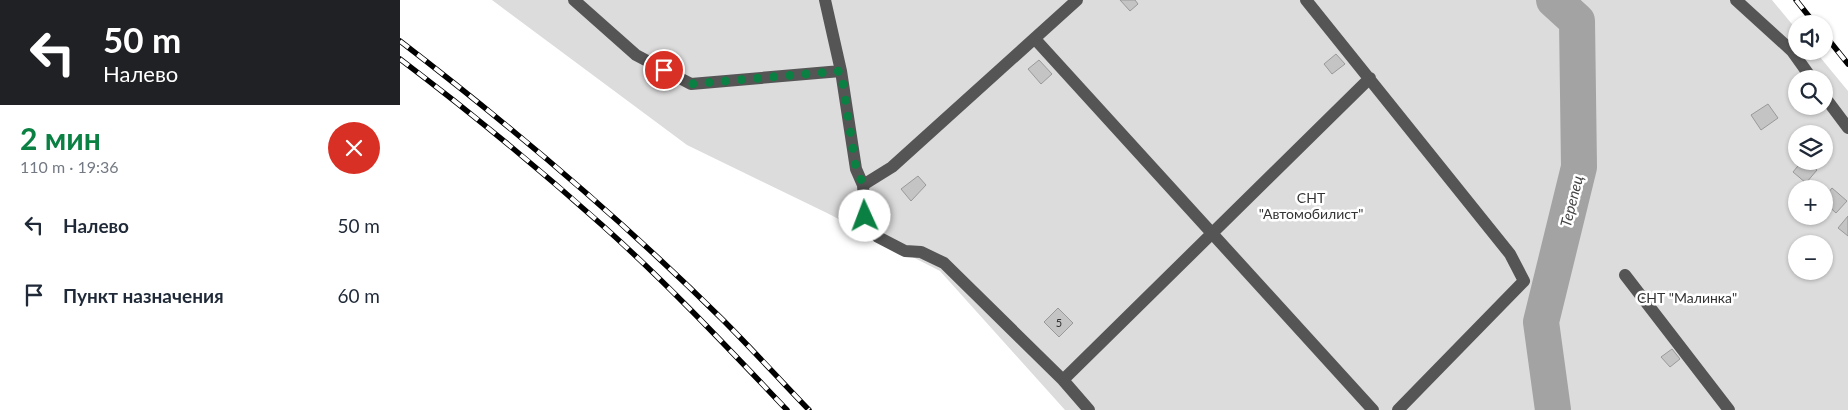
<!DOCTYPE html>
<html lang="ru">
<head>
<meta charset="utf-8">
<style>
  :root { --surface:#fff; --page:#f6f6f7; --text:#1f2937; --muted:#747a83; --accent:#0b8043 }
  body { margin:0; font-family:Lato,sans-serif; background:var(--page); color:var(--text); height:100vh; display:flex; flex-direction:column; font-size:19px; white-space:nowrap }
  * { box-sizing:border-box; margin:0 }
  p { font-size:16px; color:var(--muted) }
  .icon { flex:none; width:28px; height:28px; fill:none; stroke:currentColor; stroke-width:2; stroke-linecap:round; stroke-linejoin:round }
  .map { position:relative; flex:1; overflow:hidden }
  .side { display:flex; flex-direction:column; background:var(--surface); width:400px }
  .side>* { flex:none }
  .hud { background:#202124; color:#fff; overflow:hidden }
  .fabs { position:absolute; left:1388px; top:15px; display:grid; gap:10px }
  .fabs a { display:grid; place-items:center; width:45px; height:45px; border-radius:50%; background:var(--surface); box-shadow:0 1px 4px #0004; font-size:25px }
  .pin { position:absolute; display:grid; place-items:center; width:42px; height:42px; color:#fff; margin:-21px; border:2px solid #fff; border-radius:50%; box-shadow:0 1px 5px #0007 }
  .me { position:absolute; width:55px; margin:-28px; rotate:358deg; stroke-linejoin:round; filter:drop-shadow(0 0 4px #0008) }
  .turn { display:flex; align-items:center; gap:18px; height:105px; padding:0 20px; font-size:22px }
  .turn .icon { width:65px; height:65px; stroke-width:2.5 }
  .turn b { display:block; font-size:35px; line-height:42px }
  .round { display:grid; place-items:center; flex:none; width:52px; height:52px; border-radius:26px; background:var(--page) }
  .headline { display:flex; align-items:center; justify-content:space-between; height:85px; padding:0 20px }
  h1 { font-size:30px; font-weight:700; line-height:38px; color:var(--accent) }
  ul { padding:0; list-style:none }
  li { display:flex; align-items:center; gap:15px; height:70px; padding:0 20px }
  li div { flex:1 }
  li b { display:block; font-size:19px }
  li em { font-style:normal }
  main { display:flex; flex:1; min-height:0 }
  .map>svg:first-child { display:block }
  .green { fill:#dcdcdc; fill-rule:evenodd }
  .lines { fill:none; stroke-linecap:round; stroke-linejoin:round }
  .river { stroke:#a3a3a3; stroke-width:36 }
  .building { fill:#c4c4c4; stroke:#999 }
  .minor { stroke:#555; stroke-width:12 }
  .rail-casing { stroke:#000; stroke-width:5.5 }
  .rail { stroke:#fff; stroke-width:4; stroke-dasharray:11; stroke-linecap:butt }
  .route { stroke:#0b8043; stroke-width:9; stroke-dasharray:0 16.2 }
  .labels { text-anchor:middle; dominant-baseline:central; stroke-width:5; stroke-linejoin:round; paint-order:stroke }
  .number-label { font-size:11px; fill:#313131 }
  .park-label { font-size:14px; fill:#333; stroke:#fff }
  .water-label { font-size:15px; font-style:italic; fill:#444; stroke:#fff }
</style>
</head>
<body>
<main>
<section class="side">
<div class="hud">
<div class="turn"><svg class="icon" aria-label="left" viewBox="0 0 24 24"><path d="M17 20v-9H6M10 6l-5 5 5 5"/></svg><div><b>50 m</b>Налево</div></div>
</div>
<div class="headline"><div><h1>2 мин</h1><p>110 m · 19:36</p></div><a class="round" style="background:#d93025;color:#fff"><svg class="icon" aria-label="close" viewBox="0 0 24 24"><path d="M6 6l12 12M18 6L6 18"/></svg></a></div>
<ul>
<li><svg class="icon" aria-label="left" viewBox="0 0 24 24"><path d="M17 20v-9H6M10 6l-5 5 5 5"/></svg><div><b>Налево</b></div><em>50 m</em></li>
<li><svg class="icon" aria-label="arrive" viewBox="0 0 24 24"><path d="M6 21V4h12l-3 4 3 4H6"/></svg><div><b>Пункт назначения</b></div><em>60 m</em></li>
</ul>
</section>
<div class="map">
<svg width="1448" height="410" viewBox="0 0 1448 410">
  <rect width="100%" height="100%" fill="#fff"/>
  <path class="green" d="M92 0H1372L1396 29V51H1415L1448 91V410H665L540 271 427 213 287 145ZM1396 79H1424V106H1396ZM1396 134H1424V161H1396ZM1396 189H1424V216H1396ZM1396 244H1424V271H1396Z"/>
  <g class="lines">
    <path class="river" d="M1153 410 1141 322 1179 167 1177 21 1154 0"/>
  </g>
  <path class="building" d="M720 0H735L738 4 730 11Z
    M936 54 945 64 932 74 924 64Z
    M639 60 652 74 641 84 628 69Z
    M1368 104 1378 118 1361 130 1351 115Z
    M1402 161H1406L1417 170 1406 183 1393 172Z
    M518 176 526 185 511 201 501 189Z
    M1432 188 1447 201 1436 213 1424 202V198Z
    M1448 216V236L1438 228Z
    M658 308 673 323 659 337 644 322Z
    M1272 349 1280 359 1270 367 1261 357Z"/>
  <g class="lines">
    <path class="minor" d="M174 0 236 55 291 84 441 71 425 0
      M906 0 1110 254 1124 281 998 410
      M1336 0 1392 51 1412 79
      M635 39 973 410
      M441 71 456 169 463 185 465 216 478 237 505 251 521 252 544 263 663 380 689 410
      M1424 96 1448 128
      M463 185 492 167 677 0
      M1225 275 1329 410
      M663 380 970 78"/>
    <defs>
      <path id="rail" d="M1396 0 1415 24
        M1424 34 1448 64
        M0 41C112 127 222 220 322 319 352 349 380 380 409 410
        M0 59C69 111 137 167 202 225 267 283 327 347 387 410"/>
    </defs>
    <use href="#rail" class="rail-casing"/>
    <use href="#rail" class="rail"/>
  </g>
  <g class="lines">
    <path class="route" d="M264 70 291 84 441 71 456 169 463 184 465 216"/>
  </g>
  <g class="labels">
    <g class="number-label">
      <text x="659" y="322">5</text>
    </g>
    <g class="park-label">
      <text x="911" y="197">СНТ<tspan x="911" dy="16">"Автомобилист"</tspan></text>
      <text x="1287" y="297">СНТ "Малинка"</text>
    </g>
    <g class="water-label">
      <text transform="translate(1171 201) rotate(-76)">Терепец</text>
    </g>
  </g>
</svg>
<div class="fabs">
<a><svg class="icon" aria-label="sound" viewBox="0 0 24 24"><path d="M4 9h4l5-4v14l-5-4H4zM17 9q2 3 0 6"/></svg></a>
<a><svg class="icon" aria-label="search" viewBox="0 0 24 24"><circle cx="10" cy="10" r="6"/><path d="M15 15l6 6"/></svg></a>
<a><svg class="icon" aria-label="layers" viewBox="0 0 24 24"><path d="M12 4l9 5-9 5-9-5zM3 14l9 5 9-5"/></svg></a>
<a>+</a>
<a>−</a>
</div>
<div class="pin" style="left:264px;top:70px;background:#d93025"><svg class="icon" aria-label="arrive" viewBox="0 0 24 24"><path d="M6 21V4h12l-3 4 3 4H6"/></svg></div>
<svg class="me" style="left:465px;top:216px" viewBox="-20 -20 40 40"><circle r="19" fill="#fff"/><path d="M0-13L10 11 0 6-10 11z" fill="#0b8043"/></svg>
</div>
</main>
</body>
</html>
